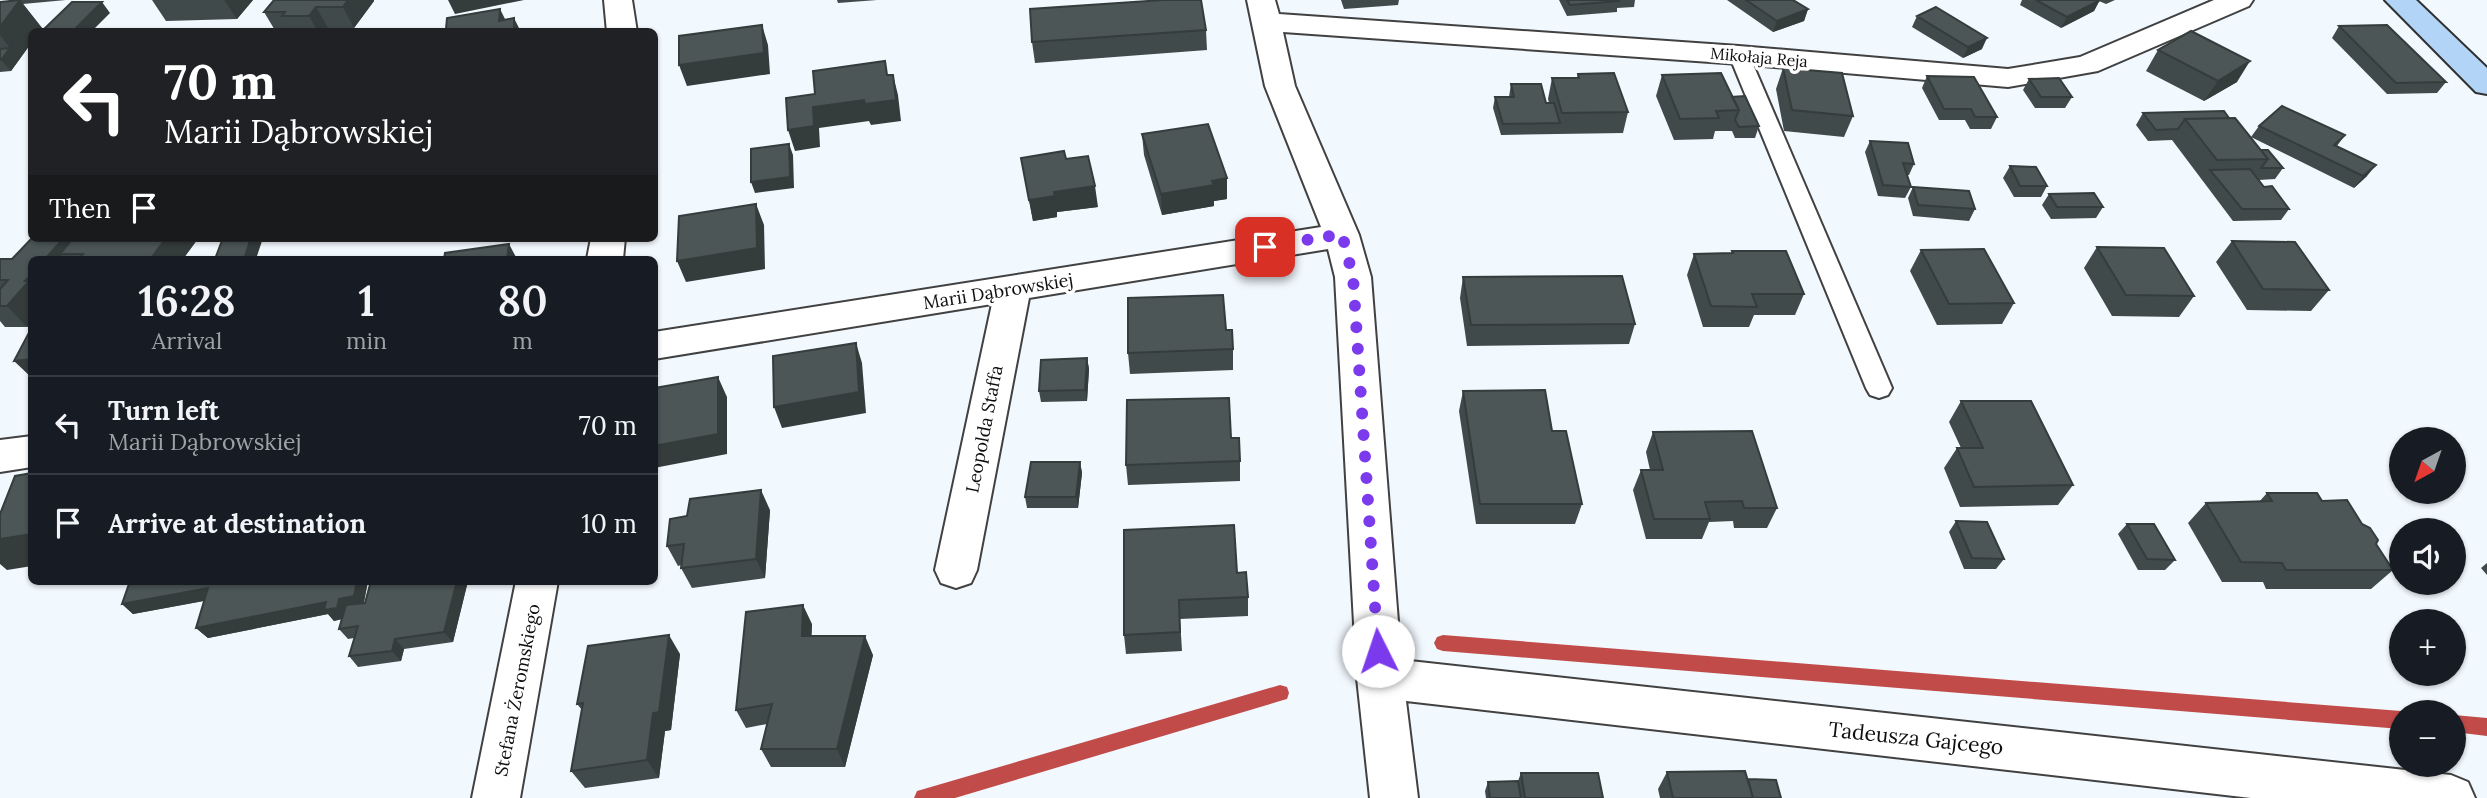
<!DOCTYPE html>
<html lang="en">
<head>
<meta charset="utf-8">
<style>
  :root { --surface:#171b24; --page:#20242c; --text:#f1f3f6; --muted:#9ea1a6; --line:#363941 }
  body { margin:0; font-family:Lora,serif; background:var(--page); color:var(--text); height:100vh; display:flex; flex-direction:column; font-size:26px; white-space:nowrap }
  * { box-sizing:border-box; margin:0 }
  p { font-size:23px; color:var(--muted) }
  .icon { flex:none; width:38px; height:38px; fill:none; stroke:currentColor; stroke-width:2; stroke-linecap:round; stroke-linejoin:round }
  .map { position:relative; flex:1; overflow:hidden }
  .side { position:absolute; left:28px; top:256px; width:630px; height:329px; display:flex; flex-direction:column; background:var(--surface); border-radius:10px; box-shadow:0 2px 5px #0004 }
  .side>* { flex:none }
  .top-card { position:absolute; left:28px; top:28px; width:630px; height:214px; border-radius:10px; box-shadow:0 2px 5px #0004; background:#202124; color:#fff; overflow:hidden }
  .needle { width:46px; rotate:220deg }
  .buttons { position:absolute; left:2389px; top:427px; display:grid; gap:14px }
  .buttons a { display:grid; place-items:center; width:77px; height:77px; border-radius:50%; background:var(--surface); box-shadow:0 2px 5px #0004; font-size:35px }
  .pin { position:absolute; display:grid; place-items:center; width:60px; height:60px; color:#fff; margin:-30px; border-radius:14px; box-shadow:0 4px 10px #0006 }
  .me { position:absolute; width:77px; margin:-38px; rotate:356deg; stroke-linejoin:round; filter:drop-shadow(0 0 5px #0008) }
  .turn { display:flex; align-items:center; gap:24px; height:147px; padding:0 21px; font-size:32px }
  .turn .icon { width:91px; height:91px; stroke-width:2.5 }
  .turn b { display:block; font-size:49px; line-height:60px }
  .then { display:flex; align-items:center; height:66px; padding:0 21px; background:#0003; gap:14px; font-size:26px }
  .eta { display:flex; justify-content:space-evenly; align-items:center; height:119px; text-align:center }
  .eta b { font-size:42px; font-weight:600; line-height:49px }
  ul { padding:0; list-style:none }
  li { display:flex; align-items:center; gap:21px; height:98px; padding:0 21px; border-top:2px solid var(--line) }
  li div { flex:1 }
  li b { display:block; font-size:26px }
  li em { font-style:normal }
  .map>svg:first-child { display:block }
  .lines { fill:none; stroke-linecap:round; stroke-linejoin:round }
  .stream { fill:#c14b48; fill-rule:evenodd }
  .lane-casing { stroke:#414141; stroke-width:4 }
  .street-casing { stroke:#414141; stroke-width:4 }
  .secondary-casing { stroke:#303030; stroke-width:4 }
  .lane { fill:#fff; fill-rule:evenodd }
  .street { fill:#fff; fill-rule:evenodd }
  .secondary { fill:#b2d4f7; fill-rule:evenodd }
  .wall { fill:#414a4a }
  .shaded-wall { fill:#353c3c }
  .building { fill:#4c5656; stroke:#353c3c; stroke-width:2 }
  .route { stroke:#7c3aed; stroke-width:12; stroke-dasharray:0 21.6 }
  .labels { text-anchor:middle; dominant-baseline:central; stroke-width:7; stroke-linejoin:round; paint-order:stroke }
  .far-street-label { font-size:16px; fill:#0e0e0e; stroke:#fff }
  .street-label { font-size:18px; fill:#0e0e0e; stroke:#fff }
  .near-street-label { font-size:21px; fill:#0e0e0e; stroke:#fff }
</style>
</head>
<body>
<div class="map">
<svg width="2487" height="798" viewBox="0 0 2487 798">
  <rect width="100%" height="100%" fill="#f1f8fe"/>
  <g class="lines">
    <path class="stream" d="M1443 635 2401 711 2403 712H2401V729L1443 651 1437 649 1434 643 1437 637Z
      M1280 685 1287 687 1289 693 1287 699 1280 701 955 798H914L917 791 924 789Z
      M2454 715 2487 718V736L2454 732Z"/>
    <defs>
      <path id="lane" d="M1739 49 1746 51 1749 55 1892 388 1888 395 1879 398 1870 395 1866 388 1729 55 1732 51Z"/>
      <path id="street" d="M604 0H632L637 32H607Z
        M1247 0H1275L1279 14 1739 46 2008 69 2080 57 2214 0H2253L2249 6 2098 71 2008 87 1739 64 1283 32 1295 86 1359 235 1371 277 1401 660 2451 775 2468 782 2475 798H2251L1406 701 1418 798H1370L1357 678 1335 277 1328 249 1029 298 977 570 971 583 956 588 941 583 935 570 992 304 654 359V332L1321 227 1265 86Z
        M591 238H625L623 259H587Z
        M32 436V467L0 472V440Z
        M516 581H558L520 798H472Z"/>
      <path id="secondary" d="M2385 0H2416L2487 68V94L2476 92Z"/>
    </defs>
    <use href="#lane" class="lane-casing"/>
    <use href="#street" class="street-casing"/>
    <use href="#secondary" class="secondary-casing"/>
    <use href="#lane" class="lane"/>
    <use href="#street" class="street"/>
    <use href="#secondary" class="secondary"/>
  </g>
  <path class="wall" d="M11 0H66L23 4 42 28 39 32H32V42L11 71 0 72V2L11 1Z
    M152 0H253L237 19 166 21Z
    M274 0H374V1L354 28H328L325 32H276L264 12Z
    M837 0H877L838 3Z
    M1341 0H1399L1398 5 1344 9Z
    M1559 0H1635L1634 7 1617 8V12L1567 16Z
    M1727 0H1793L1808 9 1804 21 1773 32Z
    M2022 0H2115L2106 4 2099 1 2094 11 2061 28 2020 5Z
    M1917 16 1982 49 1963 58 1912 27Z
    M2339 26 2446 82 2437 93 2387 94 2332 38Z
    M1206 30 1207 50 1035 63 1032 42Z
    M2158 50 2237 82 2204 101 2146 71Z
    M1783 68 1853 116 1844 137 1784 131 1776 89Z
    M1578 74 1628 112 1623 133 1501 135 1493 108 1495 97H1509L1511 84 1546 103H1549L1548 99 1552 78H1577Z
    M1662 75 1732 97 1759 126 1755 138H1735L1732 131H1715L1713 139 1674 140 1656 96Z
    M1927 76 1997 117 1991 129H1970L1965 120H1939L1922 88Z
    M2029 79 2072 97 2065 108H2035L2023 90Z
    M2143 113 2229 118 2261 150 2283 168 2275 179 2259 180 2264 187 2289 209 2281 220 2233 221 2172 140 2148 141 2136 125Z
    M2259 126 2345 135 2337 146 2367 176 2354 188 2251 137Z
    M1142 134 1227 199 1214 201V206L1162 215 1144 155Z
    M1870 141 1914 164 1909 175H1907L1911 187 1905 198 1878 196 1865 152Z
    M1021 158 1066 159 1098 207 1057 212V217L1033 221Z
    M2010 166 2047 186 2041 197H2014L2003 178Z
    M1913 187 1975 209 1969 221 1913 216 1908 198Z
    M2049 194 2103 207 2096 218 2051 219 2042 205Z
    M197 240 183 259H32V322L27 327H5L0 321V259H12Z
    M2232 241 2329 290 2311 311 2247 310 2216 262Z
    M2097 247 2194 296 2179 317 2112 316 2084 268Z
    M1921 250 2014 303 2002 324 1937 325 1910 271Z
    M1732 251 1804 294 1795 315H1754L1749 327H1703L1687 275 1694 254 1731 253Z
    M1463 277 1635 324 1629 344 1467 346 1460 298Z
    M1226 330 1233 349V370L1130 374 1128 353Z
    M1087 358 1089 369 1087 401 1041 402 1039 391Z
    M1463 391 1552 431 1582 504 1575 524H1476L1459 411Z
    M1961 401 2073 485 2058 505 1960 507 1944 468 1957 448H1961L1949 422Z
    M1653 432 1777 508 1767 528H1734L1733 521 1709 522 1702 539H1646L1633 490 1641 470H1650L1646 452Z
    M1231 438 1240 461V481L1128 485 1126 465Z
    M1080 462 1082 473 1078 508H1027L1025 497Z
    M2267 493 2322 501 2376 544 2393 570 2371 589H2266L2263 582H2222L2188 523 2206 503 2259 502Z
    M770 510 765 578 692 588 681 568V565L678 566 667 546Z
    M1956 521 2004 559 1996 569H1964L1949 532Z
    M2127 524 2175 560 2165 570H2138L2118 534Z
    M1124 530 1237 573 1248 597V616L1180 619 1182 651 1126 654 1124 635Z
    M2487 563V575L2481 568Z
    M130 581H368L364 603 468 581 453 642 404 649 401 661 358 667 349 656 354 638 348 639 339 629 341 619 334 621 328 614 208 638 196 628 204 601 133 614 122 604Z
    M812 624 811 636 873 655 845 767H771L761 749 767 724 746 728 736 710Z
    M680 654 671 730 665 731 659 778 585 788 571 771 582 710 577 704Z
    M1667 772 1748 779 1781 798H1660L1658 789Z
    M1521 773 1603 798H1486L1485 791 1488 782 1518 781Z"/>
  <path class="shaded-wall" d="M20 0 42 28 39 32H32V42L11 71 1 60 10 48 0 35V27Z
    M224 0H253L237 19Z
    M348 0H374V1L354 28 343 7Z
    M448 0H524L455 14Z
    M2100 0 2094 11 2061 28 2067 17Z
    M102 2 110 13 91 32H72Z
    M316 7 328 28 325 32H318L309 16Z
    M500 9 510 29 499 21Z
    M1808 9 1804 21 1773 32 1777 21Z
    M514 18 521 32H514Z
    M762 25 768 45 770 74 687 86 679 65Z
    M1987 38 1982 49 1963 58 1968 47Z
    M2250 61 2237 82 2204 101 2218 81Z
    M893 75 898 95 901 121 871 125 869 121 819 128 820 147 795 151 788 130 813 107Z
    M789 144 793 155 794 188 755 193 751 182Z
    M2376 165 2367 176 2354 188 2363 176Z
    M1227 178V199L1214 201V206L1162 215 1161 194 1212 181Z
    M1095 186 1098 207 1057 212V217L1033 221 1029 200 1054 192Z
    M756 204 764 225 765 269 686 282 677 261Z
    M64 238H77L83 254H60L65 259H45Z
    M166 238H195L197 240 183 259H153L152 257Z
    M251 238H259L262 241 256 259H244Z
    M381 238H409L383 242Z
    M509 244 517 259H507Z
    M32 274V322L27 327 7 306Z
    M856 343 862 363 866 413 782 428 774 407Z
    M1087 358 1089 369 1087 401 1085 390Z
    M32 359V378L14 361Z
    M718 377 727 397V454L654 468V446Z
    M1080 462 1082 473 1078 508 1076 497Z
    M761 490 770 510 765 578 756 559Z
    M32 534V566L7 570 0 564V539Z
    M357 581H368L363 606 347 618 334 621 328 614 208 638 196 628 339 599Z
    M457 581H468L453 642 444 632Z
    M208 588 219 598 133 614 122 604Z
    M803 605 812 624 811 654 802 636Z
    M669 635 680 654 671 730 665 731 659 778 647 760 653 713Z
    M865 636 873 655 845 767 837 749Z
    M395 639 404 649 401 661 392 651Z"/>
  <path class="building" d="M20 0 0 27V2Z
    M274 0H348L343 7H316L309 16H282L285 12H264Z
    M1163 0H1201L1206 30 1032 42 1030 9Z
    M1567 0H1619V1L1570 5Z
    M1746 0H1793L1808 9 1777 21Z
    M2036 0H2100L2067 17Z
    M72 2H102L72 32H41Z
    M1936 7 1987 38 1968 47 1917 16Z
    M500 9 499 21 514 18V32H438L446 29 447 18Z
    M762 25 764 53 679 65V36Z
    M2387 25 2446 82 2396 83 2339 26Z
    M368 30 395 31 367 32Z
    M2191 31 2250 61 2218 81 2158 50Z
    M10 48 1 60H0V49Z
    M885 61 887 75H893L896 100 865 104 864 100 813 107 814 126 788 130 786 98 815 94 813 71Z
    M1783 68 1842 73 1853 116 1792 110Z
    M1614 73 1628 112 1562 113 1552 78H1579L1578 74Z
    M1721 73 1739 110 1716 111 1719 118 1680 119 1662 75Z
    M1927 76 1974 77 1997 117H1975L1971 109H1944Z
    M2059 78 2072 97H2041L2029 79Z
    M1511 84H1541L1546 103H1554L1560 123 1503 124 1495 97H1514Z
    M1745 96 1759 126 1739 127 1735 120 1739 110 1732 97Z
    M2282 106 2345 135 2334 145 2376 165 2363 176 2259 126Z
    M2224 111 2229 118 2185 119 2178 129 2156 130 2143 113Z
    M2235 118 2268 159 2217 160 2185 119Z
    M1208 124 1227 178 1212 181 1214 185 1161 194 1142 134Z
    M1870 141 1908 143 1914 164 1903 163 1911 187 1883 185Z
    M789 144 790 177 751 182V149Z
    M2261 150H2268L2283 168H2261L2268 159Z
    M1064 151 1066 159 1088 156 1095 186 1054 192 1055 196 1029 200 1021 158Z
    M2010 166 2036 167 2047 186H2020Z
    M2250 169 2264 187 2272 186 2289 209H2242L2210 170Z
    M1913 187 1969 191 1975 209 1918 205Z
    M2094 193 2103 207H2057L2049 194Z
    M756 204 757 248 677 261 679 216Z
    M32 238H64L45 259H32V274L25 281H29L7 306H0V289L8 280H0V259H12Z
    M73 238H166L152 257H81L83 254H60Z
    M223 238H251L244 259H215Z
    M2232 241 2295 242 2329 290 2263 289Z
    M509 244 507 259H444L445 253Z
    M2097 247 2164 248 2194 296 2126 295Z
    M1984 249 2014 303 1949 304 1921 250Z
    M1732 251H1786L1804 294H1752L1757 307 1711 306 1694 254 1733 253Z
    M1622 276 1635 324 1471 325 1463 277Z
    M1223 295 1226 330H1232L1233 349 1128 353V298Z
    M32 327V359L14 361Z
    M856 343 859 392 774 407 773 356Z
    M1087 358 1085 390 1039 391 1041 360Z
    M718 377V434L654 446V388Z
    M1545 390 1552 431H1566L1582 504H1480L1463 391Z
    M1229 398 1231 438H1239L1240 461 1126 465 1127 400Z
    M1961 401H2031L2073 485 1974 487 1957 448H1983Z
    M1752 431 1777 508H1744L1742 501 1705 502 1710 519H1654L1641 470H1663L1653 432Z
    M1031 462H1080L1076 497H1025Z
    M32 473V534L0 539V514L15 476Z
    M761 490 756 559 681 568 684 544 667 546 670 519 687 516 690 499Z
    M2267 493H2317L2322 501 2347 500 2362 524 2370 528 2378 540 2376 544 2393 570H2286L2282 563 2241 562 2206 503 2272 501Z
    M1956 521 1987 522 2004 559 1972 558Z
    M2127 524H2154L2175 560 2147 559Z
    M1234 525 1237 573 1246 572 1248 597 1179 600 1180 632 1124 635V530Z
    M130 581H357L354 596 339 599 337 608 324 610 326 602 196 628 208 588 122 604Z
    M371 581H457L444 632 395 639 392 651 349 656 358 626 339 629 346 605 365 603Z
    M803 605 802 636H865L837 749H761L772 704 736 710 746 612Z
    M669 635 659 712 653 713 647 760 571 771 583 703 577 704 588 646Z
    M1745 771 1753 798H1673L1667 772Z
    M1521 773H1598L1603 798H1525Z
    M1748 779 1776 780 1781 798H1753Z
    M1518 781 1521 798H1490L1488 782Z"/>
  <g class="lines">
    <path class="route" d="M1265 247 1342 234 1353 277 1378 651"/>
  </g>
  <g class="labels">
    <g class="far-street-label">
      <text transform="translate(1759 57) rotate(5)">Mikołaja Reja</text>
    </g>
    <g class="street-label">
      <text transform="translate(998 291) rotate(-9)">Marii Dąbrowskiej</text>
      <text transform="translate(984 429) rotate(-79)">Leopolda Staffa</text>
      <text transform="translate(517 690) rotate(-79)">Stefana Żeromskiego</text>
    </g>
    <g class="near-street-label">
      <text transform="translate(1916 738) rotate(6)">Tadeusza Gajcego</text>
    </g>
  </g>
</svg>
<div class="buttons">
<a><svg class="needle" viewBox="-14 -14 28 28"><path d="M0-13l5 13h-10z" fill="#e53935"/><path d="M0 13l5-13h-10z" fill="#9ea1a6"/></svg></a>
<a><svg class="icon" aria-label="sound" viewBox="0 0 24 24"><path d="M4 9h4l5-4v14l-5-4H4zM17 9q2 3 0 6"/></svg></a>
<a>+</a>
<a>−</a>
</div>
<div class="pin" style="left:1265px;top:247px;background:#d93025"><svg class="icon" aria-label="arrive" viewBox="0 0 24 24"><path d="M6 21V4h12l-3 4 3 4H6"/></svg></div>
<svg class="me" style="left:1378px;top:651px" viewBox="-20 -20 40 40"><circle r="19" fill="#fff"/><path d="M0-13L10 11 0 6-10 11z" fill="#7c3aed"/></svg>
<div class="top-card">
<div class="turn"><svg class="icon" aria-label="left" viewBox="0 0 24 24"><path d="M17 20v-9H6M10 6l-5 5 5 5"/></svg><div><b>70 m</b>Marii Dąbrowskiej</div></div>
<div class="then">Then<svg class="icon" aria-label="arrive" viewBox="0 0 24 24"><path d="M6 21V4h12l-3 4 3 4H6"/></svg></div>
</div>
<section class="side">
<div class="eta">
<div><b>16:28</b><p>Arrival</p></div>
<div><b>1</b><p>min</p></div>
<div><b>80</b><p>m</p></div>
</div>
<ul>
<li><svg class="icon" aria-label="left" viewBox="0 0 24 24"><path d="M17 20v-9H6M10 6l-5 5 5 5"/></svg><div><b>Turn left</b><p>Marii Dąbrowskiej</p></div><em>70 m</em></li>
<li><svg class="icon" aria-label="arrive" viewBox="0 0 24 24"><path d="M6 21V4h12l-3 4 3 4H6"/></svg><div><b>Arrive at destination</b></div><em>10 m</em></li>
</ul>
</section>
</div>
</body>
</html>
